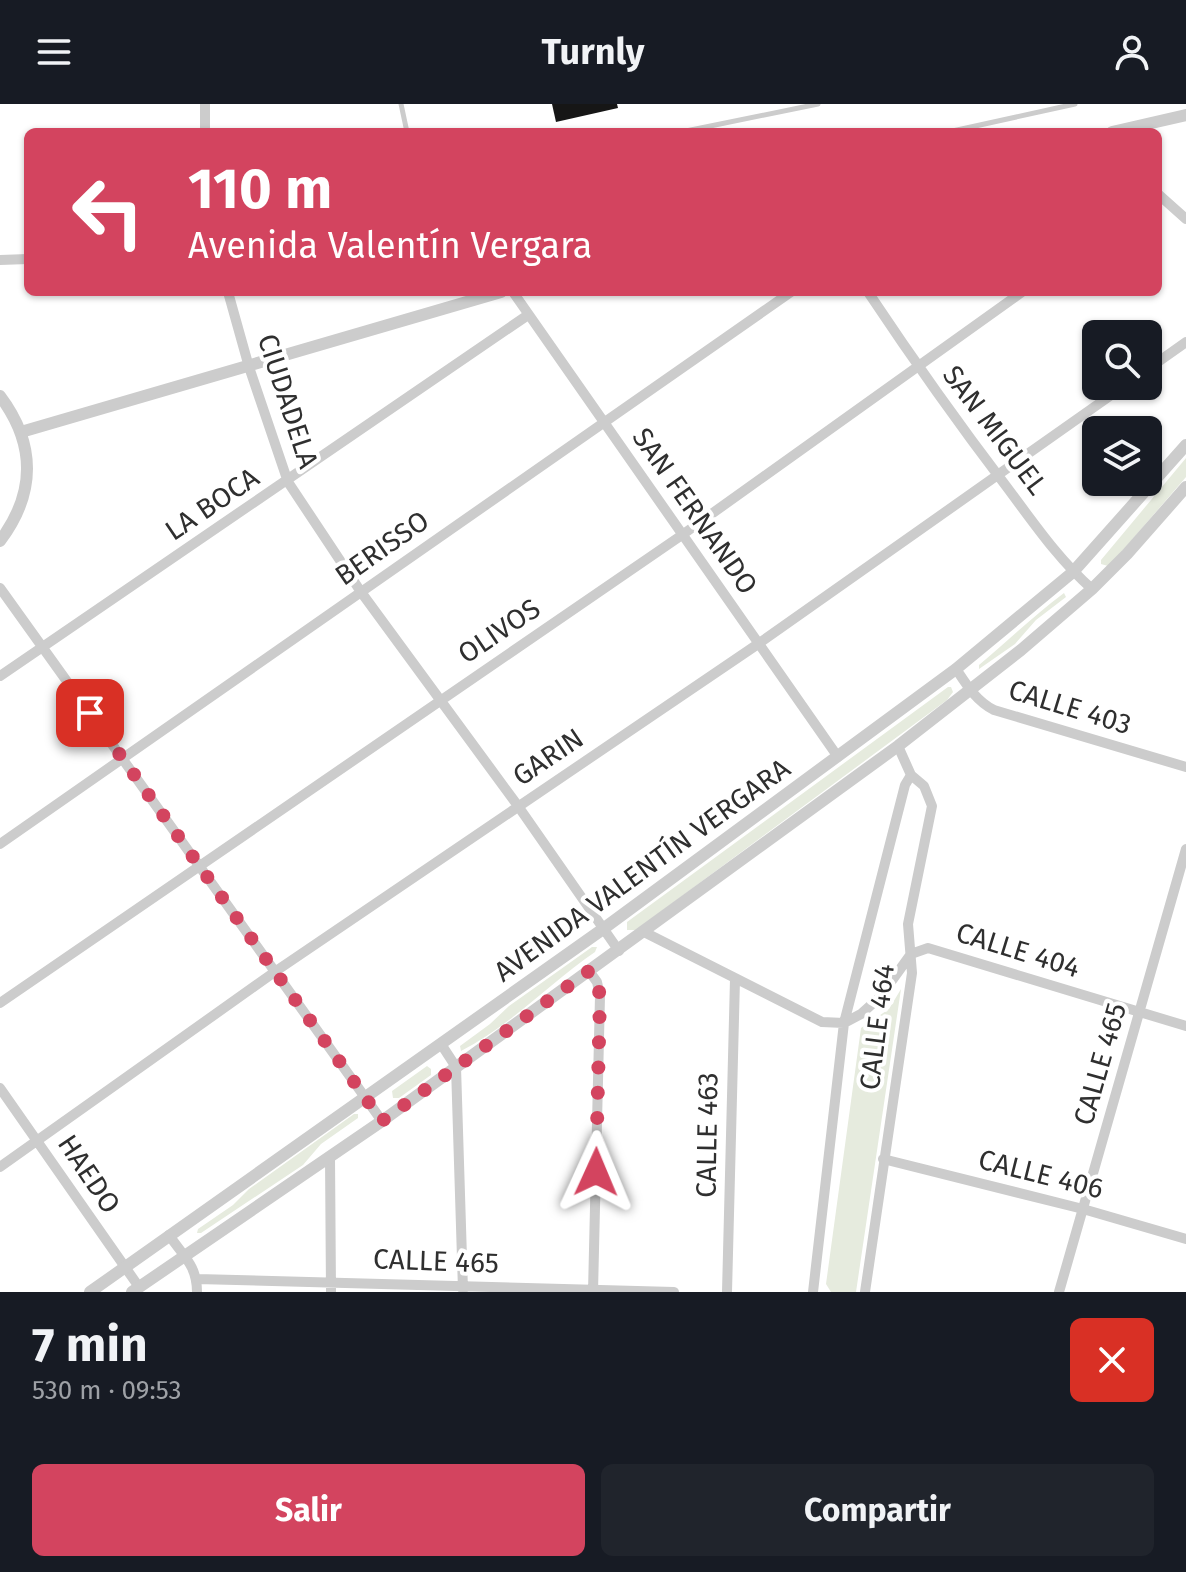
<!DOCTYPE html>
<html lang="es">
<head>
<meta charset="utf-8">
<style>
  :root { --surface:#171b24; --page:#20242c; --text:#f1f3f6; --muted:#9ea1a6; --accent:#d3445f }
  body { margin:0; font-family:"Fira Sans",sans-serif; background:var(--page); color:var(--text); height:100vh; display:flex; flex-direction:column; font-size:30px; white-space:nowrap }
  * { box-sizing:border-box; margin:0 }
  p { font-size:26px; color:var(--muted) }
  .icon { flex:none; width:44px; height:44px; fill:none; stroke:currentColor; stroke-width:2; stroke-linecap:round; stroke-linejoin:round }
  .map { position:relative; height:1188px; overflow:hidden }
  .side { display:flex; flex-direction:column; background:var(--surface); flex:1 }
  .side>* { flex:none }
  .banner { position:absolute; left:24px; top:24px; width:1138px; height:168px; border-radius:12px; box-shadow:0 2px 6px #0004; background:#d3445f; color:#fff; overflow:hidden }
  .buttons { position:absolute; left:1082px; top:216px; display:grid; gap:16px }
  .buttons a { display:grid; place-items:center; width:80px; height:80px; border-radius:12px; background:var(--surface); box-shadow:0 2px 6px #0004; font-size:40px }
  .pin { position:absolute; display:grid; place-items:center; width:68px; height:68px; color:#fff; margin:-34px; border-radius:16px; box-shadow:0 4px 12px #0006 }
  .me { position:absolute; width:88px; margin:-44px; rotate:1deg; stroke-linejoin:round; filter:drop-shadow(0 0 6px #0008) }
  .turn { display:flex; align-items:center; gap:28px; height:168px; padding:0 32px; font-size:36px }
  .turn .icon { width:104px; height:104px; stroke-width:2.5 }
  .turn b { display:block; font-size:56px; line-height:68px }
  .round { display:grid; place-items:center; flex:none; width:84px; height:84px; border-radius:12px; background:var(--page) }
  .headline { display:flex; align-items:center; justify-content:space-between; height:136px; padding:0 32px }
  h1 { font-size:48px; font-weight:700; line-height:60px }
  .cta { display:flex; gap:16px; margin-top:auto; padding:16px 32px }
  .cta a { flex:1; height:92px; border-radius:12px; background:var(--accent); color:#fff; font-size:32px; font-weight:700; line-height:92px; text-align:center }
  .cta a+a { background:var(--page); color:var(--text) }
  header { display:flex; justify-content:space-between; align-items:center; height:104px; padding:0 32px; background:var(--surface); font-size:36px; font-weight:700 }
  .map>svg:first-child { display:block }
  .green { fill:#e6ebde }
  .building { fill:#161616 }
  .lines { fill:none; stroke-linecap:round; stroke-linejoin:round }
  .service { stroke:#ccc; stroke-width:5 }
  .minor { stroke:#ccc; stroke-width:10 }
  .tertiary { stroke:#ccc; stroke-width:12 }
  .route { stroke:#d3445f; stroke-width:14; stroke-dasharray:0 25.2 }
  .labels { text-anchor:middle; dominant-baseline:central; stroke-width:8; stroke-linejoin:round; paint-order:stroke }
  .street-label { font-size:28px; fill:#2f2f2f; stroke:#fff }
</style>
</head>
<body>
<header><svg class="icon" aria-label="menu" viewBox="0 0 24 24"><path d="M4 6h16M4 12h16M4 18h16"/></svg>Turnly<svg class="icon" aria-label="person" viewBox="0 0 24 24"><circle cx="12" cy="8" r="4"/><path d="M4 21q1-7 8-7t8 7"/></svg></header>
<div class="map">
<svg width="1186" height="1188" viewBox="0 0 1186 1188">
  <rect width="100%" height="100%" fill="#fff"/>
  <path class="green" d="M1186 354V373L1111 460 1108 462 1101 460V456Z
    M1064 489 1066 493 1036 516 1015 540 979 565V561C1008 537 1033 512 1064 489Z
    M948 583H951L953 588 947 596 636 826H627V818Z
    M592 843H597L595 848C550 879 510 922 461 947L460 942 490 920 509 902Z
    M901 885 856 1188H831L826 1180 861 924 889 905Z
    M427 962 431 965V971L399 994H393L392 987Z
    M354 1010H358V1014L321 1040 303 1061 201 1129H197L198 1125 233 1101 249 1085Z"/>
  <path class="building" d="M552 0H617L618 4 556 18Z"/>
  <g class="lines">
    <path class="service" d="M401 0 407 28
      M681 28 818 0
      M948 28 1075 0"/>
    <path class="minor" d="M205 0V28
      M1158 90 1186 115
      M0 156 28 155
      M228 188 249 263 288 378 361 488 518 702 619 847
      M513 188 838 653
      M868 188C912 254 958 319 1006 382 1033 418 1058 455 1092 485
      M1148 265 1186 238
      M0 484 382 1017
      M956 565C966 580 976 597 994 606L1186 663
      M0 572 528 211
      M0 740 791 188
      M644 828 822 918 844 919 861 910 880 893 911 850 928 844 1186 922
      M589 867 597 878 600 892 593 1188
      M0 899 682 431 1022 188
      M441 940 456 963 463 1186
      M0 984 139 1183
      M330 1053 331 1188
      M883 1055 1083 1105 1186 1135
      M0 1063 276 867 758 540 1124 282
      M169 1131C183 1152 197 1161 197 1188
      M197 1175 674 1188
      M727 1188 735 875
      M813 1188 844 919 905 681 911 671
      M865 1188 912 869 908 820 932 702 924 682 911 671 898 642
      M1059 1188 1186 745"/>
    <path class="tertiary" d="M1112 28 1186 11
      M0 292C36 340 36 389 0 437
      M21 328 501 188
      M90 1188 603 825 956 565 1073 468 1186 341
      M132 1188 382 1017 898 642 1021 546 1092 485 1127 450 1186 383"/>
  </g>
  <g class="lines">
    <path class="route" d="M90 609 382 1017 589 867 597 878 600 892 596 1068"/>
  </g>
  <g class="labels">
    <g class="street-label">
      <text transform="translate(288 297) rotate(72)">CIUDADELA</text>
      <text transform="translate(995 326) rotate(53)">SAN MIGUEL</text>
      <text transform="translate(212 400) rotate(-34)">LA BOCA</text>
      <text transform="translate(695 407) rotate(55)">SAN FERNANDO</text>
      <text transform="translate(382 444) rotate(-35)">BERISSO</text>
      <text transform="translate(499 527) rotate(-34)">OLIVOS</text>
      <text transform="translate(1070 603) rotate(17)">CALLE 403</text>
      <text transform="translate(548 653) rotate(-34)">GARIN</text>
      <text transform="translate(642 766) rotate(-36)">AVENIDA VALENTÍN VERGARA</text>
      <text transform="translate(1018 846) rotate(17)">CALLE 404</text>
      <text transform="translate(877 923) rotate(-83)">CALLE 464</text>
      <text transform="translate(1100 960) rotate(-74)">CALLE 465</text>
      <text transform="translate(707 1031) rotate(-89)">CALLE 463</text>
      <text transform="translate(89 1070) rotate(56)">HAEDO</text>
      <text transform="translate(1041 1070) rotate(14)">CALLE 406</text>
      <text transform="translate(436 1157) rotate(2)">CALLE 465</text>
    </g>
  </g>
</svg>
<div class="buttons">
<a><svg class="icon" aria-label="search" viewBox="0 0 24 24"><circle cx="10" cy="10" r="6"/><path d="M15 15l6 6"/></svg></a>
<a><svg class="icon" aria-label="layers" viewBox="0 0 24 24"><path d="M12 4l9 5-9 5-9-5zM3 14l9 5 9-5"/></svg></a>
</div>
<div class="pin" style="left:90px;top:609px;background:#d93025"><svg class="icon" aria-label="arrive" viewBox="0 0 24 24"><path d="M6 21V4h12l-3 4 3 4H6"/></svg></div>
<svg class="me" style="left:596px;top:1068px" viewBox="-20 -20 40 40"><path d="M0-17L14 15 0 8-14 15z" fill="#d3445f" stroke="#fff" stroke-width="4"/></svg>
<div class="banner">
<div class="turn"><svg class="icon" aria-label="left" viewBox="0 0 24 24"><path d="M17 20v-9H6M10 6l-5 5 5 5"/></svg><div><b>110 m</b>Avenida Valentín Vergara</div></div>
</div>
</div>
<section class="side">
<div class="headline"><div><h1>7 min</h1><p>530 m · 09:53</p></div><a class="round" style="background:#d93025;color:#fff"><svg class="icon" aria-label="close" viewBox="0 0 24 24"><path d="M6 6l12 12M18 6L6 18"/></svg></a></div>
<div class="cta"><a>Salir</a><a>Compartir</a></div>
</section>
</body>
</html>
